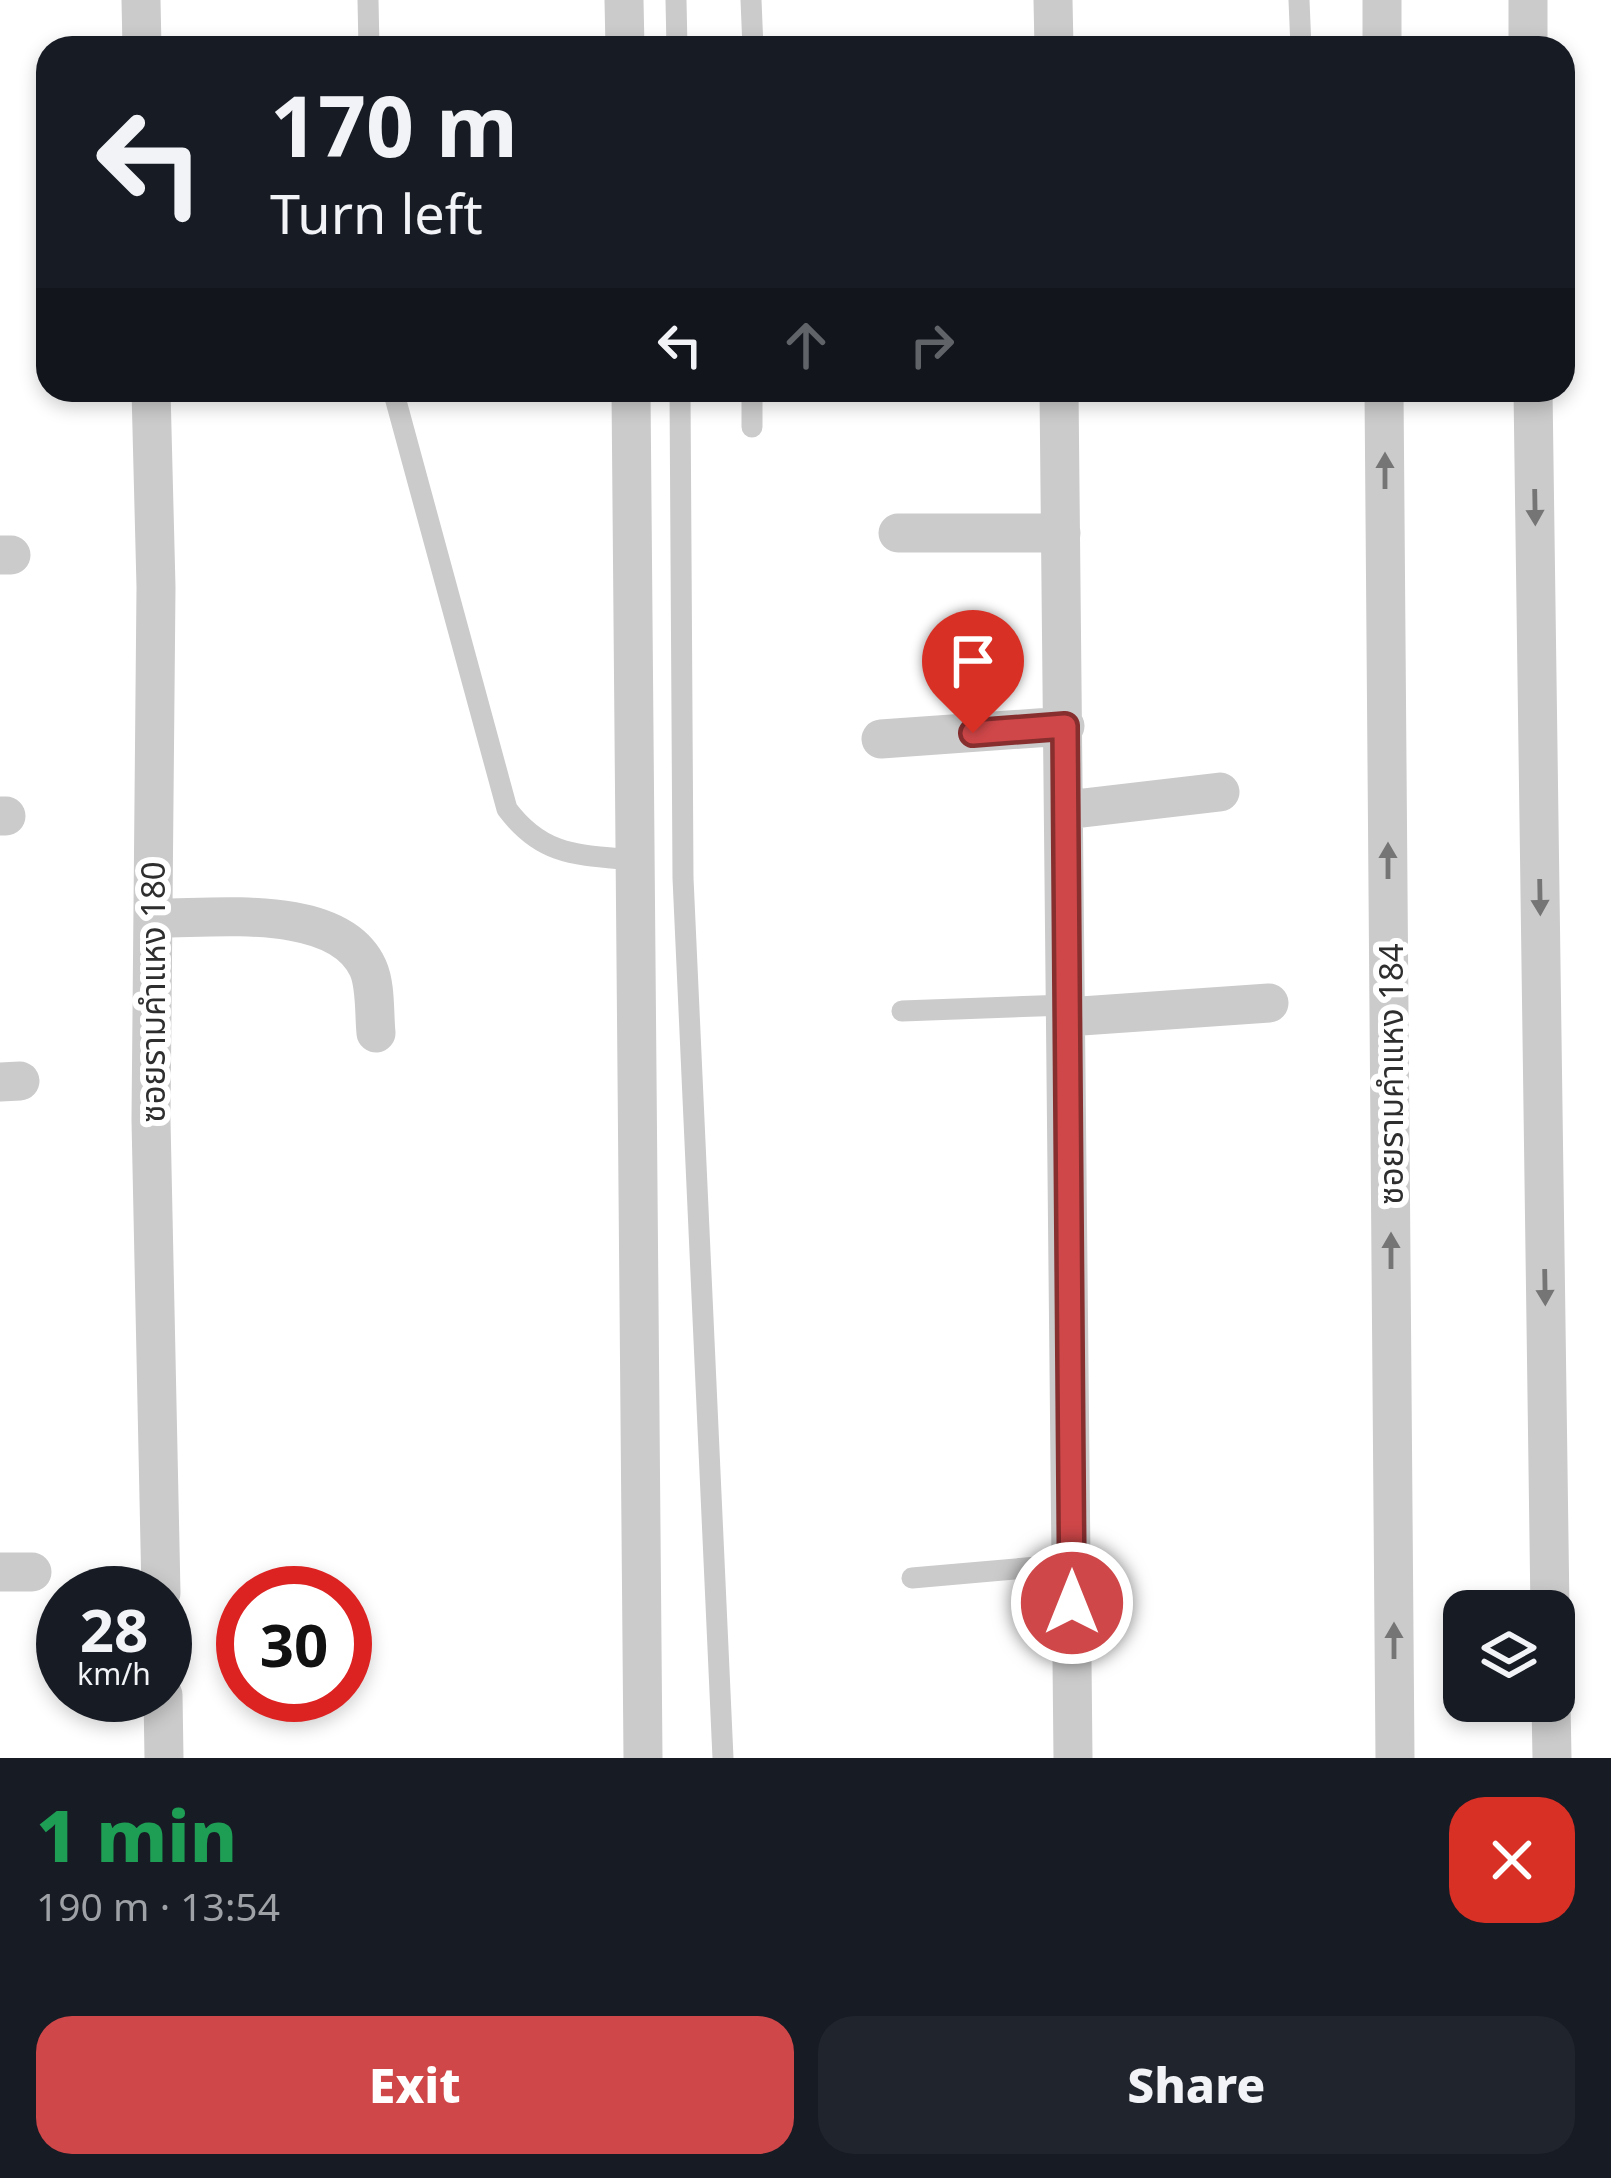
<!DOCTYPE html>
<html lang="en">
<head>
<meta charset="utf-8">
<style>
  :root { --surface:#171b24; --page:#20242c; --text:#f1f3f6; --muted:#9ea1a6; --accent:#cf4749 }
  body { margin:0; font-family:"Noto Sans","Noto Sans Thai",sans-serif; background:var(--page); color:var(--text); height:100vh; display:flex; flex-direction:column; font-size:45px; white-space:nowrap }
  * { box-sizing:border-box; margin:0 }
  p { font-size:39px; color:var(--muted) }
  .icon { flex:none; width:66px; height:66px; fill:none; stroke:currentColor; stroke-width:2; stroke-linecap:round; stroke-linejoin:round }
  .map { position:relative; height:1758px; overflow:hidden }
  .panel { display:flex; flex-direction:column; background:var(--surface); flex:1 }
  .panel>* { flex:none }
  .hud { position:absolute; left:36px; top:36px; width:1539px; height:366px; border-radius:36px; box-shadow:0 6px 18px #0003; background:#171b24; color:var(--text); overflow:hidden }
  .controls { position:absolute; left:1443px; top:1590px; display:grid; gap:24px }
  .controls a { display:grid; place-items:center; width:132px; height:132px; border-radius:24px; background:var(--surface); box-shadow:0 6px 18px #0003; font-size:60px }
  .speed { position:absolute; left:36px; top:1566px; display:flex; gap:24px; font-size:60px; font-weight:700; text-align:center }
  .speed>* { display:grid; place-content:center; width:156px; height:156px; border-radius:50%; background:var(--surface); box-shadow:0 6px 18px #0003; line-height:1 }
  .speed small { font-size:30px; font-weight:400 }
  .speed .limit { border:18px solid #d22; background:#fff; color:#111 }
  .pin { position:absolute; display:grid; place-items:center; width:102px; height:102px; color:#fff; margin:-123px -51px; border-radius:50% 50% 50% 0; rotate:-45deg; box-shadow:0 0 12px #0007 }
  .pin .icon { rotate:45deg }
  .me { position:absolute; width:132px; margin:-66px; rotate:0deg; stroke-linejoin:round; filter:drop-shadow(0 0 9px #0008) }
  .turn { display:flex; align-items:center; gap:42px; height:252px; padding:0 36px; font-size:54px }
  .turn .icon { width:156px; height:156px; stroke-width:2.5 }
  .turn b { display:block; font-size:84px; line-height:102px }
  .lanes { display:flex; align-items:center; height:114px; padding:0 36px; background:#0003; justify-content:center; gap:60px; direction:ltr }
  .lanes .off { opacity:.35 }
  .round { display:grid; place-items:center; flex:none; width:126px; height:126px; border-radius:36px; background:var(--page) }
  .head { display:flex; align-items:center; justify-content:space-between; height:204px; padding:0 36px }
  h1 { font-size:72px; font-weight:800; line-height:90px; color:#1e9e55 }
  .cta { display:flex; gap:24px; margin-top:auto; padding:24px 36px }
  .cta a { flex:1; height:138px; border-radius:36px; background:var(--accent); color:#fff; font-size:48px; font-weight:800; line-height:138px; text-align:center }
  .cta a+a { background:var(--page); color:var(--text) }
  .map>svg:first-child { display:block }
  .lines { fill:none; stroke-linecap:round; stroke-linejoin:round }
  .service { stroke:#cbcbcb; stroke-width:21 }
  .minor { stroke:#cbcbcb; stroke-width:39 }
  .oneway { fill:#757575 }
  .route-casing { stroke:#872e2f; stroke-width:30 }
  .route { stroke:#cf4749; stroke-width:21 }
  .labels { text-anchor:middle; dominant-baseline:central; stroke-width:12; stroke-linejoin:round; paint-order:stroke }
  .street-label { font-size:33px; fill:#2e2e2e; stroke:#fff }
</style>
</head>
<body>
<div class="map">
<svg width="1611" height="1758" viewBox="0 0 1611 1758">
  <rect width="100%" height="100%" fill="#fff"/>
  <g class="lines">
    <path class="service" d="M368 0 369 48
      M676 0 677 48
      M751 0 753 48
      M1299 0 1301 48
      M393 390 507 809C543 857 579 855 635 860
      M680 390 683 878 723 1758
      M752 427V390
      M902 1011 1067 1005
      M912 1578 1072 1564"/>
    <path class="minor" d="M141 0 142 48
      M624 0 625 48
      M1053 0 1054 48
      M1382 0V48
      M1528 0V48
      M151 390 156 587 151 1120 161 1593
      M631 390 643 1758
      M1059 390 1073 1758
      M1384 390 1395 1758
      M1533 390 1550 1611
      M898 533H1061
      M0 555H11
      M881 739 1065 726
      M1066 810 1220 792
      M0 816H6
      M153 918C214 919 338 902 368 968 376 986 374 1013 376 1033
      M1067 1017 1269 1003
      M0 1082 20 1081
      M0 1572H32
      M163 1695 164 1758
      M1551 1701 1552 1758"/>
  </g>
  <defs><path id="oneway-solid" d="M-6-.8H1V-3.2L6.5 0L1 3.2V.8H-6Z" transform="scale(3)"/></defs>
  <g class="oneway">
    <use href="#oneway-solid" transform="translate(1385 471) rotate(-90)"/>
    <use href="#oneway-solid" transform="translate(1535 507) rotate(89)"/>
    <use href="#oneway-solid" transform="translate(1388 861) rotate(-90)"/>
    <use href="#oneway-solid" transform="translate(1540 897) rotate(89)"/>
    <use href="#oneway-solid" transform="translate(1391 1251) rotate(-90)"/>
    <use href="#oneway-solid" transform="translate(1545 1287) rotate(89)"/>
    <use href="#oneway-solid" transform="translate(1394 1641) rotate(-90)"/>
  </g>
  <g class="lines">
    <defs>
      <path id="route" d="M973 733 1065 726 1072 1603"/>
    </defs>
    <use href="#route" class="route-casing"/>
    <use href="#route" class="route"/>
  </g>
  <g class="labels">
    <g class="street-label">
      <text transform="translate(152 992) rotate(-90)">ซอยรามคำแหง 180</text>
      <text transform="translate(1390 1074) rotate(-90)">ซอยรามคำแหง 184</text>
    </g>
  </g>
</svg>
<div class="controls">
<a><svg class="icon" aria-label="layers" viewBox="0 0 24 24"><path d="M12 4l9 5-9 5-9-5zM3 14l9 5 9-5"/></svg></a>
</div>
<div class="speed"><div>28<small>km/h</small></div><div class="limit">30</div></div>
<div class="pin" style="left:973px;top:733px;background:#d93025"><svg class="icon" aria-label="arrive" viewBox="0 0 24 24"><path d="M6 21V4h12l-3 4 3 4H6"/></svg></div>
<svg class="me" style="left:1072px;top:1603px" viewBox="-20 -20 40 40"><circle r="17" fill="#cf4749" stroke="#fff" stroke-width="3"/><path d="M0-11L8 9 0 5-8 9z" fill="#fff"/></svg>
<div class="hud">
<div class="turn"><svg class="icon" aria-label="left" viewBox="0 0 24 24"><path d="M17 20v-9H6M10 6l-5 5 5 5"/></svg><div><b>170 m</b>Turn left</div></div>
<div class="lanes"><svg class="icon" aria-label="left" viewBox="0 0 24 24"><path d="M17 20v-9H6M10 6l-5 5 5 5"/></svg><svg class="icon off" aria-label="ahead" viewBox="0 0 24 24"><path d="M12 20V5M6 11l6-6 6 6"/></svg><svg class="icon off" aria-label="right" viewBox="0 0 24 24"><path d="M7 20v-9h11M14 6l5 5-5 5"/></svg></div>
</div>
</div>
<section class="panel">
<div class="head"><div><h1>1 min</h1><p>190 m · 13:54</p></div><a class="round" style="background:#d93025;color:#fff"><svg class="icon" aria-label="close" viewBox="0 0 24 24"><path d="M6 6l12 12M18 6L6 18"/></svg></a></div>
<div class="cta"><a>Exit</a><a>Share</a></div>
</section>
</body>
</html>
